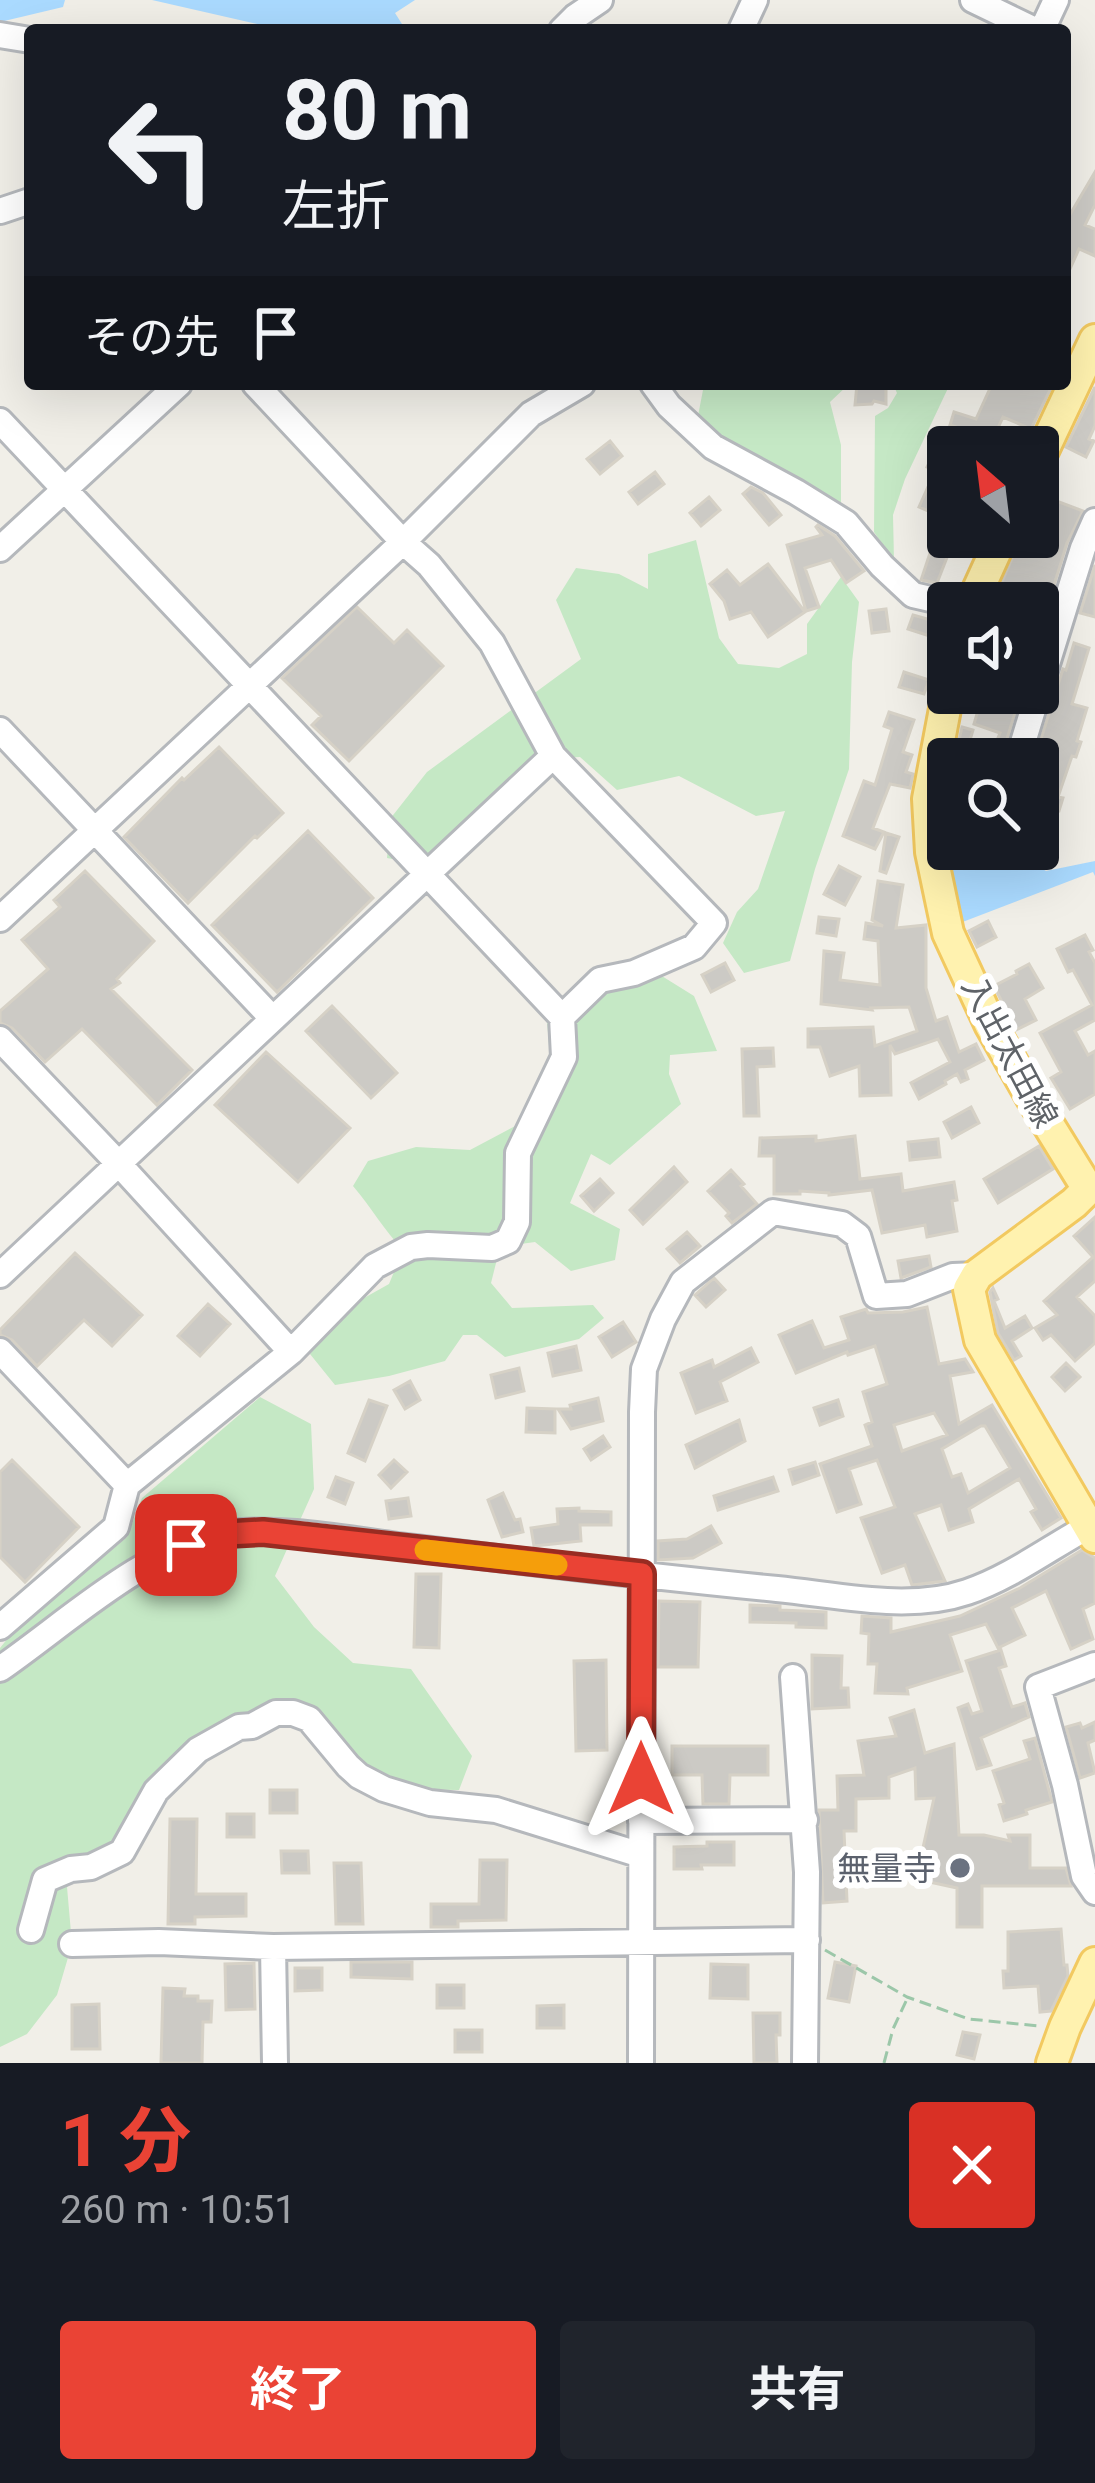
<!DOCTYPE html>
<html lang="ja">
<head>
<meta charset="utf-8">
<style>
  :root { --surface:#171b24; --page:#20242c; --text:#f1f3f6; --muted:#9ea1a6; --accent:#ea4335 }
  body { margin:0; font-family:Roboto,"Noto Sans JP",sans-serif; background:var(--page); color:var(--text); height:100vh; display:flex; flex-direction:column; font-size:45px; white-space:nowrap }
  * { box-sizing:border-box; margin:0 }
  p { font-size:39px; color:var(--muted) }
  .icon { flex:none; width:66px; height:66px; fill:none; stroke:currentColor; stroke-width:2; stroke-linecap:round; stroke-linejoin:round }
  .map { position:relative; height:2063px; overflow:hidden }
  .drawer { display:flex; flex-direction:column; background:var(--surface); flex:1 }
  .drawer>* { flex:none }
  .hud { position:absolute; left:24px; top:24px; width:1047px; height:366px; border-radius:12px; box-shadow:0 12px 48px #0002; background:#171b24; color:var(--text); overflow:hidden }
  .needle { width:78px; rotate:332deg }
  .tools { position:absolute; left:927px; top:426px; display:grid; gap:24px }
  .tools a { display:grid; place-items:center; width:132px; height:132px; border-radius:12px; background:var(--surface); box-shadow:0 12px 48px #0002; font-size:60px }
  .pin { position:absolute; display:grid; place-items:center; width:102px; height:102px; color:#fff; margin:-51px; border-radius:24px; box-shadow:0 6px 18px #0006 }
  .me { position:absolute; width:132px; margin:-66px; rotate:0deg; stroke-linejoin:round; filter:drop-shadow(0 0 9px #0008) }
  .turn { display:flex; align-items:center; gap:42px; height:252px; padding:0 60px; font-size:54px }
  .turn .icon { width:156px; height:156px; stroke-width:2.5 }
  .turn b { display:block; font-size:84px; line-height:102px }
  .then { display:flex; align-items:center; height:114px; padding:0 60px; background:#0003; gap:24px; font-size:45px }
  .round { display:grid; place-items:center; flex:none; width:126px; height:126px; border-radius:12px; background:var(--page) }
  .overview { display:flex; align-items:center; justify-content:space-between; height:204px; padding:0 60px }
  h1 { font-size:72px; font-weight:700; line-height:90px; color:var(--accent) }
  .cta { display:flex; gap:24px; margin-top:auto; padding:24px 60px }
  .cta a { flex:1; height:138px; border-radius:12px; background:var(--accent); color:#fff; font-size:48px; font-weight:700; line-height:138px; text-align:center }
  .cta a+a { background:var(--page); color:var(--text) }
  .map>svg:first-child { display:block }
  .green { fill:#c5e8c5 }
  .water { fill:#aadaff }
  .building { fill:#cccac5; stroke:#d6d1c6; stroke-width:3; fill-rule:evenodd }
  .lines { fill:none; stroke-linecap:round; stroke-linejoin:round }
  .minor-casing { stroke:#b5b8bc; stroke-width:30 }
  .major-casing { stroke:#f2c960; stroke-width:36 }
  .path { stroke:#9cc7a9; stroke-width:3; stroke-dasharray:12 6; stroke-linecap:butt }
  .minor { stroke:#fff; stroke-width:24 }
  .major { stroke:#fff2af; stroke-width:30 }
  .route-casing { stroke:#982c22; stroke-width:30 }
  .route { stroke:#ea4335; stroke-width:21 }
  .slow { stroke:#f59e0b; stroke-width:21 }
  .worship-dot { fill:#6b7280; stroke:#fff; stroke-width:4.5 }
  .labels { text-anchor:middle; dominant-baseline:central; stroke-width:12; stroke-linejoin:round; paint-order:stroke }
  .street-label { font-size:33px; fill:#5f6368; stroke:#fff }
  .worship-label { font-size:33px; fill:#5b616d; stroke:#fff; text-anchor:end }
</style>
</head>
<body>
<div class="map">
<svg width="1095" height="2063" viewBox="0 0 1095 2063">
  <rect width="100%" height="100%" fill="#f1efe8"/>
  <path class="green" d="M713 384H849L830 402 841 445V513L696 426 703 390Z
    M893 384H950L905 479 893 515 894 561 874 532 875 416 888 408 897 393Z
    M696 540 719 638 738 664 779 668 807 654V624L841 577 859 602 852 662 849 769 815 869 790 961 744 973 723 943 737 912 758 889 785 811 756 816 679 776 617 790 580 757 536 759 428 866 387 858 390 819 427 772 581 659 556 600 576 568 619 574 648 589V554Z
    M657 973 694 996 717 1051 670 1055 669 1074 681 1104 610 1165 591 1154 570 1203 620 1229 615 1260 571 1271 535 1242 500 1247 491 1283 512 1308 593 1305 604 1318 579 1339 505 1357 477 1335H463L445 1361 389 1376 335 1385 310 1354 339 1312 389 1284 403 1250C384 1230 371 1207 353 1186L368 1161 416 1147 470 1150 519 1124 551 1069 547 1021 583 1007 607 986Z
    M260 1397 311 1424 314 1489 275 1576 314 1627 353 1663 411 1669 472 1756 459 1790 384 1789 276 1713 223 1736 67 1887 72 1944 57 1995 27 2034 0 2047V1648L12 1633 127 1537 142 1498Z"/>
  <path class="water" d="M0 0H65L63 7 0 22Z
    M152 0H415L395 13 402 24 392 30H284Z
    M949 849C982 849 1018 852 1046 871L1095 861V876L1093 872 960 923 949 896Z"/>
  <path class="building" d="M1095 172V205L1085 225 1095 229V256L1079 249 1065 280V223Z
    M857 384H886V404L874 401 872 404 855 405Z
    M992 384H1053L1031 429 1003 417 989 447H975L980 435 950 425 954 412 976 419Z
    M1095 387V426L1089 439 1094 441 1086 457 1066 447Z
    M610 441 622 456 600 474 587 459Z
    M948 442V499L940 516 919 507 935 471 927 467 937 446 945 449Z
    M655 472 664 484 638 504 629 492Z
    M751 487 763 493 781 515 769 525 743 494Z
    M1038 494 1083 511 1067 543 1038 637V603H993L1021 537H1047L1055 516 1038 509Z
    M709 497 720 510 701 526 690 513Z
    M818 525 835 536 864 571 846 583 831 560 805 568 819 607 806 611 787 545 822 535 816 527Z
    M941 537H955L937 583 921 580 930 553 934 554Z
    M768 564 805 612 768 637 751 612 730 619 724 601 710 584 727 570 740 585Z
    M1095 565V617L1080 613Z
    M357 607 394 643 407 630 443 666 349 761 312 725 321 716 282 678Z
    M886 609 889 631 872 633 869 611Z
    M913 615 938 622 933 637 908 629Z
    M1074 643 1089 648 1072 704 1087 708 1077 741 1081 742 1076 757 1072 756 1058 797 1063 798 1059 811 1038 806V792L1042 793 1057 747 1040 742 1063 669 1066 670Z
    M904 672 929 680 924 694 899 687Z
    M983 693H1021L1002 755 992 752 1000 733 974 724Z
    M889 712 914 720 903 752 912 755 906 772 913 774 910 788 890 784 873 828 884 832 875 849 843 836 864 781 875 785 892 729 884 726Z
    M962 727 973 730 965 757 956 754Z
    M219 747 283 813 257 838 255 836 188 903 124 837 182 778 184 780Z
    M308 831 373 898 277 992 212 925Z
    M886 833 899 837 886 873 880 871Z
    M839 866 860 877 845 905 824 894Z
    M85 871 154 941 117 979 120 983 111 989 192 1070 157 1105 82 1029 45 1062 12 1028 0 1023V1011L48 969 22 940 60 907 54 900Z
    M878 881 903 885 896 928 926 925V988L936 1021 947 1017 959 1052 976 1044 984 1060 965 1070 968 1079 961 1082 957 1074 945 1081 946 1084 919 1099 911 1083 950 1062 938 1039 895 1054 890 1045 891 1095 860 1096 859 1066 830 1076 820 1047H808V1029L873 1027 875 1046 917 1031 909 1007 871 1008 872 1010 821 1004 824 951 844 953 840 980 880 985 878 941 864 939 866 923 883 926 872 920Z
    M819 917 839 919 836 936 817 933Z
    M988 921 996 937 977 947 969 931Z
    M1085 935 1093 950 1089 952 1095 963V1020L1075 1031 1088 1055 1095 1051V1094L1070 1109 1051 1078 1061 1072 1040 1033 1092 1005 1073 970 1068 972 1057 949Z
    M725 963 734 980 711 992 702 975Z
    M1029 964 1043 988 1025 999 1036 1020 1016 1030 994 986 1017 974 1016 971Z
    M332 1006 397 1073 371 1098 306 1031Z
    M773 1048 774 1066 757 1067 759 1116H744L742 1049Z
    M266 1052 350 1128 298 1182 215 1105Z
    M971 1107 979 1123 952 1138 944 1122Z
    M816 1136V1141L855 1136 860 1179 901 1174 903 1191 954 1182 957 1200 952 1201 957 1231 927 1237 925 1225 882 1233 872 1190 829 1195V1193L800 1191V1194H774V1156H759L760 1138Z
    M938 1139 940 1157 910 1160 908 1142Z
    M1039 1146 1053 1169 998 1203 984 1179Z
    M674 1167 687 1182 643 1224 630 1210Z
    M731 1170 744 1184 741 1186 757 1204 732 1223 726 1216 729 1213 708 1191Z
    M600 1179 613 1193 594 1211 581 1196Z
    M1095 1217V1281L1077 1297 1095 1316V1343L1075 1361 1051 1335 1043 1340 1035 1328 1057 1315 1044 1301 1093 1257 1074 1236Z
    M687 1232 700 1246 680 1263 667 1249Z
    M75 1253 142 1315 112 1346 84 1320 37 1366 12 1340 0 1335V1330Z
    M929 1256 931 1267 901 1278 898 1261Z
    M714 1278 725 1290 706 1307 695 1295Z
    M993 1288 998 1299 994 1301 1005 1328 1025 1316 1032 1328 1012 1341 1021 1356 1014 1360 998 1333 990 1292Z
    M208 1304 230 1324 200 1356 178 1336Z
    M927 1307 939 1364 965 1359 973 1372 950 1376 959 1424 992 1405 1061 1518 1042 1530 1031 1512 1036 1509 1019 1479 969 1509 973 1522 949 1530 941 1505 915 1514 945 1581 912 1585 905 1565 882 1573 861 1518 895 1507 877 1460 849 1469 861 1504 837 1512 820 1464 872 1446 865 1425 872 1422 863 1392 887 1384 875 1346 848 1355 847 1352 796 1373 779 1335 812 1321 824 1348 849 1340 841 1317 866 1309 868 1313 903 1312ZM934 1413 947 1435 902 1451 894 1425ZM981 1426H985L1010 1468 968 1493 961 1474 952 1477 942 1449Z
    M623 1322 636 1342 612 1357 599 1337Z
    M576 1346 581 1370 553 1376 548 1353Z
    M751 1348 758 1362 720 1382 727 1401 696 1413 681 1373 712 1360 714 1367Z
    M1066 1363 1080 1377 1065 1391 1052 1377Z
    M519 1368 524 1391 496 1398 491 1375Z
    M410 1381 420 1400 405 1409 394 1390Z
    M598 1398 603 1421 571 1429 558 1409H571L570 1405Z
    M369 1400 387 1406 365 1461 348 1453Z
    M838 1400 843 1416 820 1425 814 1408Z
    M527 1408 555 1409V1433L526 1432Z
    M739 1420 745 1441 695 1468 686 1445Z
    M603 1436 610 1447 591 1460 584 1449Z
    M12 1460 79 1527 25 1582 0 1557V1472Z
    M394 1460 407 1472 391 1488 379 1475Z
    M815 1462 819 1475 793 1484 789 1470Z
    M336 1477 353 1483 345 1504 328 1497Z
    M773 1477 778 1491 718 1510 714 1496Z
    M503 1493 515 1520 520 1519 523 1532 502 1537 488 1500Z
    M408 1498 411 1516 389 1519 386 1501Z
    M579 1508V1511L611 1512V1525H580L581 1541 534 1546 531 1528 558 1524 557 1509Z
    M711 1526 721 1543 693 1558 658 1560V1541L687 1539Z
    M1082 1550 1095 1558V1603L1083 1609 1093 1639 1071 1649 1046 1591 1012 1608 1025 1635 998 1648 986 1624 950 1635 962 1671 907 1688 908 1694 875 1693 877 1664H868L869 1634 861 1633 862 1616 891 1618V1632L960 1616 1020 1588Z
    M416 1574H441L439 1648 414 1647Z
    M659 1601 700 1602 698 1667H658Z
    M750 1605 780 1606V1610L826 1612V1628L796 1627V1623L750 1622Z
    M1001 1650 1006 1666 999 1668 1012 1707 1025 1703 1029 1717 981 1738 991 1765 977 1769 958 1708 968 1704 972 1714 982 1711 966 1661Z
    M812 1655 842 1656 841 1688H848L849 1707 812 1709Z
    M606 1660 607 1750 576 1751 574 1661Z
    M914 1710 925 1753 954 1744 959 1835H984L1010 1841 1008 1835H1030V1868H1066L1071 1886H982V1927H957V1888L916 1879 934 1798 916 1799 915 1768 889 1777V1798L856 1799V1831H844L847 1901 823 1903 819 1810H838L837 1776 864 1775 858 1741 896 1736 890 1718Z
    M1095 1722V1740L1088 1743 1095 1773 1080 1778 1066 1727 1080 1723 1082 1728Z
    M1035 1738 1052 1802 1026 1810 1027 1814 1004 1821 999 1805 1004 1803 993 1771 1030 1759 1024 1741Z
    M672 1746H768V1775H730L729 1804H703L702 1775H672Z
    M270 1790H297V1813H270Z
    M227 1814H254V1837H227Z
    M170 1819H197L196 1894H246V1916L195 1917V1924H168Z
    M707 1842H734V1865H701L702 1869H674V1847L707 1846Z
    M281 1851H308L309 1873H282Z
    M480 1860H507L506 1920 458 1921V1927H431V1904H479Z
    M334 1863H361L363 1924H336Z
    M1061 1929 1064 1965H1067L1068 1976 1051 2011 1040 2012 1038 1986 1004 1988 1003 1971H1008V1932Z
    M351 1962H412V1979L351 1977Z
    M835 1962 856 1966 849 2002 828 1998Z
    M254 1963 255 2009 226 2010 225 1964Z
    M711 1964 748 1965V1999L710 1998Z
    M295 1968H322V1990L295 1991Z
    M437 1985H464V2008H437Z
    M163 1988 185 1989 184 1996H198V2001H212L211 2022H203L202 2063H161Z
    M99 2004 100 2049H72V2005Z
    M564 2005V2028H537V2006Z
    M753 2013H780V2035H776L777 2063H754Z
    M455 2030H482V2052H455Z
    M963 2032 980 2035 974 2059 957 2055Z"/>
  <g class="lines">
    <defs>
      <path id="minor" d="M973 0 1035 30
        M562 30 575 17 600 0
        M741 30 755 0
        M1042 30 1056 0
        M0 35 30 40
        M0 211 30 201
        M255 384 403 542 429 565 492 643 553 756 714 923 694 947 634 973 600 980 562 1017
        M653 384 669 406 713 447 796 492 846 523 882 566 913 595 948 603
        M0 421 562 1017 564 1057 518 1153 517 1222 508 1241 492 1248 428 1245 411 1247 375 1266 291 1352 127 1485 116 1527 0 1627
        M0 549 179 384
        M1038 693 1083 548 1095 521
        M0 730 272 1018
        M1018 759 1038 693
        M0 919 403 542 531 414 582 384
        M0 1039 119 1164 291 1352
        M0 1275 553 756
        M0 1351 127 1485
        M1095 1665 1038 1687 1065 1785 1084 1876 1095 1892
        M0 1669C68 1622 143 1550 225 1534 277 1525 362 1542 415 1548 536 1563 657 1577 777 1589 838 1595 908 1612 967 1592 1012 1577 1053 1545 1095 1523
        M793 1677 807 1872 805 2063
        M641 1821 805 1820
        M31 1930 45 1880 71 1869 91 1867 122 1852 156 1791 198 1750 239 1727 252 1726 276 1713H293L309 1719 348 1766 359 1776 384 1789 430 1803 496 1810 641 1855
        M72 1944 159 1942 273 1947 807 1940
        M273 1947 275 2063
        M641 2063 642 1412 644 1369 663 1319 683 1282 773 1212 842 1224 858 1236 876 1296 907 1294 953 1276 977 1275"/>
      <path id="major" d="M1038 461 1095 340
        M972 603 1002 537
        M948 693 928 799 931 852 948 933 990 1024 1032 1098 1088 1189 1074 1203 977 1275 969 1289 980 1340 1095 1537
        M1052 2063 1065 2027 1095 1963"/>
    </defs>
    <use href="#minor" class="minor-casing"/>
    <use href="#major" class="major-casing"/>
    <path class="path" d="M825 1950 907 1997 969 2019 1039 2026
      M884 2063 893 2029 907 1999"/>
    <use href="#minor" class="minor"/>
    <use href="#major" class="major"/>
  </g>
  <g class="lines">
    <defs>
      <path id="route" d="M186 1545 227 1534 263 1532 642 1574 641 1779"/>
    </defs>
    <use href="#route" class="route-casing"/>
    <use href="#route" class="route"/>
    <path class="slow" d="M425 1550 557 1565"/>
  </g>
  <circle class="worship-dot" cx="960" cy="1868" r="12"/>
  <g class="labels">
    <g class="street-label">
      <text transform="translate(1010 1052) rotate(62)">入出太田線</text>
    </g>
    <g class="worship-label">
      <text x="936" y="1868">無量寺</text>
    </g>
  </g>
</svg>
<div class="tools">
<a><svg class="needle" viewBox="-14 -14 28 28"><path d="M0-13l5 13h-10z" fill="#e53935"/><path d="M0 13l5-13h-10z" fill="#9ea1a6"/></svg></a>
<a><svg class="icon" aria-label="sound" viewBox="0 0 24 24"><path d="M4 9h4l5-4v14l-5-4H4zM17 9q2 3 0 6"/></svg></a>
<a><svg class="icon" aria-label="search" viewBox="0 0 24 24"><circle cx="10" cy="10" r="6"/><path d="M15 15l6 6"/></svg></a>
</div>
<div class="pin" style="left:186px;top:1545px;background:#d93025"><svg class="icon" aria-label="arrive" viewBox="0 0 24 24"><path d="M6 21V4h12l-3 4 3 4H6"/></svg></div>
<svg class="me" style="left:641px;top:1779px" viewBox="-20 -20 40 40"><path d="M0-17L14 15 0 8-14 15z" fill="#ea4335" stroke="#fff" stroke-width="4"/></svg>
<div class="hud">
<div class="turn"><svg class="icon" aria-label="left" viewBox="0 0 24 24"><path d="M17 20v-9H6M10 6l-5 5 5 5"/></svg><div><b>80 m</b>左折</div></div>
<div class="then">その先<svg class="icon" aria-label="arrive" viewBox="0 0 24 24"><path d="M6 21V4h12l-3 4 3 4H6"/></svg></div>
</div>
</div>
<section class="drawer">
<div class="overview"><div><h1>1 分</h1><p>260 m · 10:51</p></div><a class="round" style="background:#d93025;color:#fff"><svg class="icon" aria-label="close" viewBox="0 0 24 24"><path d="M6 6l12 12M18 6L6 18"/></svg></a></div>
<div class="cta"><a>終了</a><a>共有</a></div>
</section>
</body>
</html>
